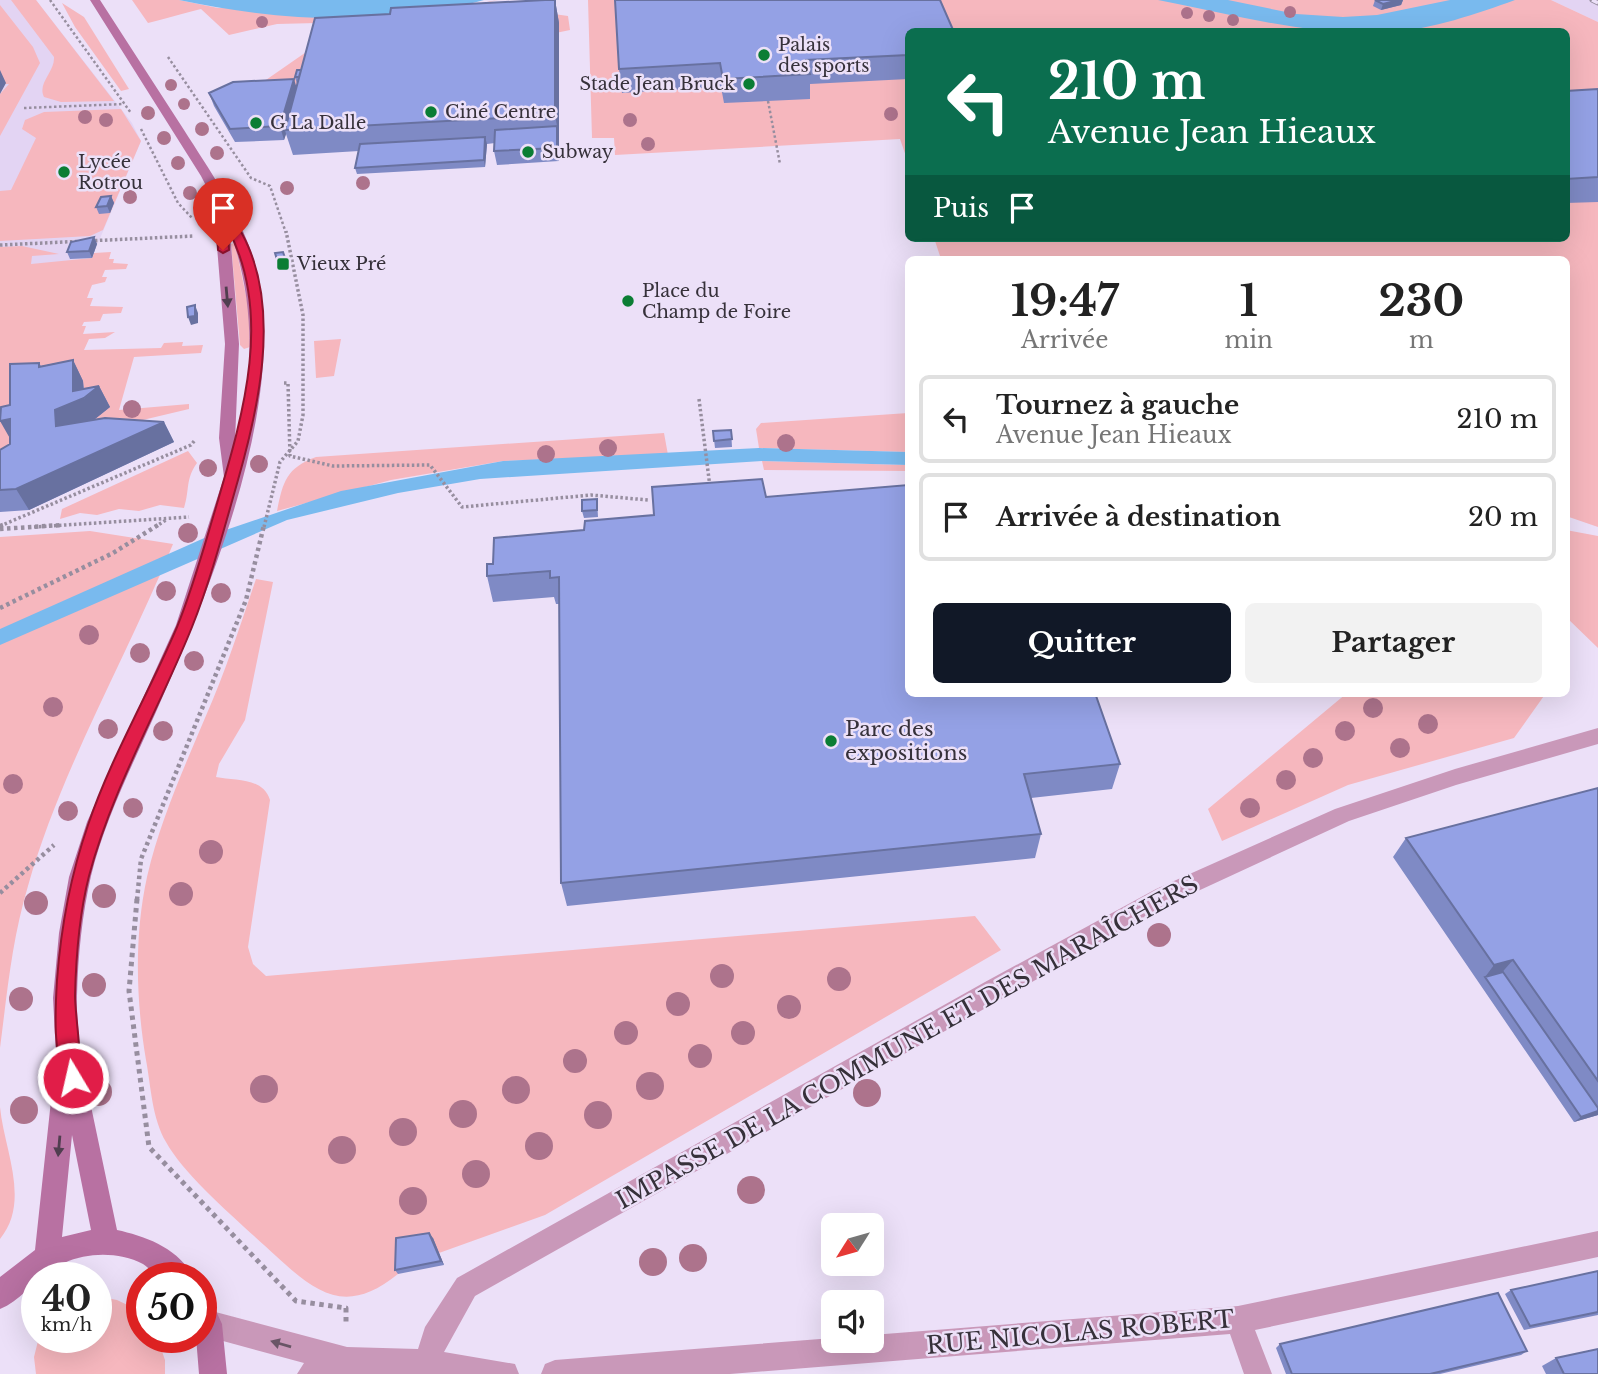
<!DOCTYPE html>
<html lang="fr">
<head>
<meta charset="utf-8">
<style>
  :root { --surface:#fff; --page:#f2f2f2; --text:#222; --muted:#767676; --line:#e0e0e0; --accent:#111827 }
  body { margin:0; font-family:"Libre Baskerville",serif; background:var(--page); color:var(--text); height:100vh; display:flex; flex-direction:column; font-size:26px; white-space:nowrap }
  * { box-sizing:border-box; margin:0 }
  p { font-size:23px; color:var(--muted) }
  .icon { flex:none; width:38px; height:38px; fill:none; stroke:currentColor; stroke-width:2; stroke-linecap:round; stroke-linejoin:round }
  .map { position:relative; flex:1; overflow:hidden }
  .panel { position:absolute; left:905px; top:256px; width:665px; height:441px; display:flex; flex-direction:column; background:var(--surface); border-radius:10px; box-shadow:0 7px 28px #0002 }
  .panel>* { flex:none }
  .top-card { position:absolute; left:905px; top:28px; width:665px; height:214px; border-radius:10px; box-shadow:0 7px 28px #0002; background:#0b6e4f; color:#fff; overflow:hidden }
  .needle { width:46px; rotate:233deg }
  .fabs { position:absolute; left:821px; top:1213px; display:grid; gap:14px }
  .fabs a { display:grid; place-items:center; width:63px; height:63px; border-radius:10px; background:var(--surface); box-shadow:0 7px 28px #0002; font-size:35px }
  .speed { position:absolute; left:21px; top:1262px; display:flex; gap:14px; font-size:35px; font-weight:700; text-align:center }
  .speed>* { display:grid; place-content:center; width:91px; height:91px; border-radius:50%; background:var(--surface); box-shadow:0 7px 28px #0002; line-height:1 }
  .speed small { font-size:18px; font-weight:400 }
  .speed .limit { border:10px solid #d22; background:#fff; color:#111 }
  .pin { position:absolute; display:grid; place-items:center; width:60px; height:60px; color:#fff; margin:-72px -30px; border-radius:50% 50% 50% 0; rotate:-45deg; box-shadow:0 0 7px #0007 }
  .pin .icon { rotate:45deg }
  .me { position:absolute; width:77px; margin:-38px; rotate:351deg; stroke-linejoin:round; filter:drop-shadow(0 0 5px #0008) }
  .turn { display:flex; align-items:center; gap:24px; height:147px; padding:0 28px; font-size:32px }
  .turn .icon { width:91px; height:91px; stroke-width:2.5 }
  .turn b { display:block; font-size:49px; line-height:60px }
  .then { display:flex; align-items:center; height:66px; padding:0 28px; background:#0003; gap:14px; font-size:26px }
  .eta { display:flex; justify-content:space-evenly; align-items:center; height:119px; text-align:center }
  .eta b { font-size:42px; font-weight:800; line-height:49px }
  .cta { display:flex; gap:14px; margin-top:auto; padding:14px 28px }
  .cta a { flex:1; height:80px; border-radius:10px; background:var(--accent); color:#fff; font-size:28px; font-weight:800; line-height:80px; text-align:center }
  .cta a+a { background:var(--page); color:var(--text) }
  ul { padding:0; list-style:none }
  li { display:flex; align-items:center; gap:21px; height:88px; margin:0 14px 10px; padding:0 14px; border:4px solid var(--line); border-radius:10px }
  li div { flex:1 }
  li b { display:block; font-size:26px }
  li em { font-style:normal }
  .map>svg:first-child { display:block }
  .built { fill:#e3d4f3 }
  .green { fill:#f6b7be }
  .water { fill:#79baee }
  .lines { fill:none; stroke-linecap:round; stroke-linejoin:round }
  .path-far3 { stroke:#978e9f; stroke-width:2.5; stroke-dasharray:2.5 2.5; stroke-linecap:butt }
  .path-far2 { stroke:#978e9f; stroke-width:3.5; stroke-dasharray:2.5 2.5; stroke-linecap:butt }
  .path-far1 { stroke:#978e9f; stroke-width:4.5; stroke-dasharray:3.5 3.5; stroke-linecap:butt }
  .path { stroke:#978e9f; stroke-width:5; stroke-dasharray:4.5 4.5; stroke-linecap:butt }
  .minor { fill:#c998b9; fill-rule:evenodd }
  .secondary { fill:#b871a2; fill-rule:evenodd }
  .rail-casing { stroke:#948b9c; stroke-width:5 }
  .rail { stroke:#ece0f8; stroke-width:3.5; stroke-dasharray:10; stroke-linecap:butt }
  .tree { fill:#ad738c }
  .wall { fill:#7f8ac5 }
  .shaded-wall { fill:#6871a0 }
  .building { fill:#94a1e5; stroke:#6871a0; stroke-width:2 }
  .oneway { fill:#503e4f }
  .oneway2 { fill:#695566 }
  .route { fill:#e11d48; stroke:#92132f; stroke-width:2 }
  .poi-dot { fill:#0b7d34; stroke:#ece0f8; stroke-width:2.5 }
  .labels { text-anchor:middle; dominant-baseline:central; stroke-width:5; stroke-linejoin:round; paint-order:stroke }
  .far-poi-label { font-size:18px; fill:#36313a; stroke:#ece0f8; text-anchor:start }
  .poi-label { font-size:21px; fill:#36313a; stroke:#ece0f8; text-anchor:start }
  .near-street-label { font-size:24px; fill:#36313a; stroke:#ece0f8 }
</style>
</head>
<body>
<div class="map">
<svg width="1598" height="1374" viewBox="0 0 1598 1374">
  <rect width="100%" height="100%" fill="#ece0f8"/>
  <path class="built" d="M0 0H36L132 123 141 141 48 362 0 366Z
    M1551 0H1598V22Z"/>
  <path class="green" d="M11 0H36L114 101 61 102 44 97C37 83 55 72 54 57Z
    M132 0H179L218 8 465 6 498 0 462 9 317 23 277 24 229 35 201 9C182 14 167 18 148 23Z
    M588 0H1551L1598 22V527L1566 516V259H941L934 238H1566V32H908V162L900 139 615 155 614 138H592Z
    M62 3 84 17 129 89 121 91 75 27Z
    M0 5 33 47 40 63 0 136V94L9 84H0Z
    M554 14 568 16 570 30 311 84 250 91 312 48Z
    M121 109 141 141 103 230 90 236 0 241V191L11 190 36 138 22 129 25 120 44 112Z
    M235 243 249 310 250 347 244 349 240 345 231 244Z
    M22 246 59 254 32 256 31 264 92 258 94 253 111 252 109 259H114L113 263 128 264 126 269 105 270 102 277H107L105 282 92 285 87 298H93L90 306 123 307 121 313 103 314 100 321 84 322 82 326H86L83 334 115 332 105 338 89 339 84 350 161 348 164 343 183 342 182 346 203 345 201 353 134 357 119 410 189 404V409L67 438 108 408 84 412 83 381 12 441 0 477V247Z
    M341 339 334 376 316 378 314 341Z
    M908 413V452L759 448 756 429 761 423Z
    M664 433 668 455 503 461 391 480 277 511C283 482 286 468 316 457Z
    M188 451 197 463C185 480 190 489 184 508L160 505 139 511 119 509 97 515 80 513 60 519 62 509Z
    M762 461 908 465V471L764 470Z
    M1566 530 1598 536V648L1566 617Z
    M90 531 173 544C127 657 61 769 28 886 12 939 7 994 0 1048V537Z
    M256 579 273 582 245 720 219 764 216 777C235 781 263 777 270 800L248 947 253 964 266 976 975 916 1001 950 545 1215 439 1253 400 1243 398 1274C347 1315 318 1295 276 1256 245 1227 185 1177 166 1142 152 1118 151 1087 146 1060 136 1001 134 936 147 877 160 821 183 770 205 718 225 673 240 626 256 579Z
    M1347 693H1546L1514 738 1348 785 1222 841 1208 809Z
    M0 1063C0 1077 0 1092 0 1107 4 1150 31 1201 0 1239Z
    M96 1296 117 1300 142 1312V1337H157L165 1360V1374H36L34 1357 39 1337H96Z"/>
  <path class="water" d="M179 0H484C387 28 277 21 179 0Z
    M1158 0H1228L1296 14 1343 17 1377 15 1450 0H1515C1476 14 1433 29 1391 32 1312 37 1235 15 1158 0Z
    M759 448 908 452V465L762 461 480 479 398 493 287 520 0 645V629L211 535 341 491 503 461Z"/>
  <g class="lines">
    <path class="path-far3" d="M50 0 131 113
      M168 57 251 178 270 186 286 233
      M768 101 780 164
      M24 108 124 104
      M141 129 178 203 192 218"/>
    <path class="path-far2" d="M0 245 194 236
      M284 383H288L290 456 333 466 430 465 462 507 591 495 648 500
      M699 399 710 487
      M0 526 191 445 195 440
      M34 527 189 517
      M155 527 166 520
      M264 527 280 462 298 441 303 415V315L286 231"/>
    <path class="path-far1" d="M0 526 3 525
      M0 529 62 525
      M0 608 113 553 158 525
      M0 893 54 845
      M137 900 141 859 246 600 264 525"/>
    <path class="path" d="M137 899 129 991 149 1147 296 1301 346 1308V1323"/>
    <path class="minor" d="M1598 728V744L1456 785 1349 821 1172 903 475 1296 444 1352 515 1364 519 1374H297L304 1363 201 1335V1313L208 1310 347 1347 418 1349 425 1327 457 1278 985 982 1156 889 1335 809 1455 769Z
      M1598 1231V1257L1255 1330 1272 1374H1244L1230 1334 730 1374H541L545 1364 555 1360 833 1338 872 1340V1335L1238 1306Z"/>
    <path class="secondary" d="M90 0H100C128 43 156 87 184 130 212 174 245 221 257 272 288 403 209 592 156 712 132 766 105 819 91 876 82 915 78 956 77 996 76 1019 81 1041 79 1064L84 1073 117 1230C145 1236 181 1249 193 1278 184 1278 169 1281 160 1278 155 1275 149 1268 143 1264 119 1252 89 1252 64 1263 37 1275 23 1300 0 1309V1277L35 1250 56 1054 53 998 59 933 69 877 87 822 176 625 224 477 219 438 225 344 214 210 217 207 201 176ZM230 232C254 297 256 374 235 441L239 344ZM72 1135 91 1230 62 1237Z
      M201 1297 211 1300 222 1324 227 1374H199L196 1337H201Z"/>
    <defs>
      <path id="rail" d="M1592 0 1598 3"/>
    </defs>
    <use href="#rail" class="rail-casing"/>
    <use href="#rail" class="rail"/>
  </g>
  <g class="tree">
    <circle cx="1290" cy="12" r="6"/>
    <circle cx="1187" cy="13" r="6"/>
    <circle cx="1209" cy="16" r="6"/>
    <circle cx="1233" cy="20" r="6"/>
    <circle cx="262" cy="22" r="6"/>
    <circle cx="171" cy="85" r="6"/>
    <circle cx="184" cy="104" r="6"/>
    <circle cx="148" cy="113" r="7"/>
    <circle cx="891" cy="114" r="7"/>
    <circle cx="85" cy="117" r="7"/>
    <circle cx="106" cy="120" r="7"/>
    <circle cx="630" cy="120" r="7"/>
    <circle cx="202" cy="129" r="7"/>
    <circle cx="164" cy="138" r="7"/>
    <circle cx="648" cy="144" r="7"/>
    <circle cx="217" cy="153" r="7"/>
    <circle cx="178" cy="163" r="7"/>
    <circle cx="363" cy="183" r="7"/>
    <circle cx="287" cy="188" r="7"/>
    <circle cx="190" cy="193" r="7"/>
    <circle cx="130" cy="197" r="7"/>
    <circle cx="132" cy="409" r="9"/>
    <circle cx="786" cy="443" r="9"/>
    <circle cx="608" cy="448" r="9"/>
    <circle cx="546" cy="454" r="9"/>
    <circle cx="259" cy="464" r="9"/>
    <circle cx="208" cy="468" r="9"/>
    <circle cx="188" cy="533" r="10"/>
    <circle cx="166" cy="591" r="10"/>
    <circle cx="221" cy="593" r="10"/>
    <circle cx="89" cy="635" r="10"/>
    <circle cx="140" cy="653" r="10"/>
    <circle cx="194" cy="661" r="10"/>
    <circle cx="53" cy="707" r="10"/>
    <circle cx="1373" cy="708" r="10"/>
    <circle cx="1428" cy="724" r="10"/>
    <circle cx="108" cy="729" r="10"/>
    <circle cx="163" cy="731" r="10"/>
    <circle cx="1345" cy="731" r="10"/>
    <circle cx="1400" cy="748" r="10"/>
    <circle cx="1313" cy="758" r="10"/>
    <circle cx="1286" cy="780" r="10"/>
    <circle cx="13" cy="784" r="10"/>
    <circle cx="133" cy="808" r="10"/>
    <circle cx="1250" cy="808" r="10"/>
    <circle cx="68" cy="811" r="10"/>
    <circle cx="211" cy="852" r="12"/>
    <circle cx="181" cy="894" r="12"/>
    <circle cx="104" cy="896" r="12"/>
    <circle cx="36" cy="903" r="12"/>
    <circle cx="1159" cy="935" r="12"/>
    <circle cx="722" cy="976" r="12"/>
    <circle cx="839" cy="979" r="12"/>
    <circle cx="94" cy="985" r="12"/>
    <circle cx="21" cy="999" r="12"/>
    <circle cx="678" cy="1004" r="12"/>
    <circle cx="789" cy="1007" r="12"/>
    <circle cx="626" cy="1033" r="12"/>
    <circle cx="743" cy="1033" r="12"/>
    <circle cx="700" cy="1056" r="12"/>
    <circle cx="575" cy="1061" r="12"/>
    <circle cx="650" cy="1086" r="14"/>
    <circle cx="264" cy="1089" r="14"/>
    <circle cx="516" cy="1090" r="14"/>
    <circle cx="98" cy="1092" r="14"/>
    <circle cx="867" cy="1093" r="14"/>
    <circle cx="24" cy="1110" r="14"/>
    <circle cx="463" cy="1114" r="14"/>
    <circle cx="598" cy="1115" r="14"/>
    <circle cx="403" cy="1132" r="14"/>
    <circle cx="539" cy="1146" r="14"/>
    <circle cx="342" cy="1150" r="14"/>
    <circle cx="476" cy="1174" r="14"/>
    <circle cx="751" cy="1190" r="14"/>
    <circle cx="413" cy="1201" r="14"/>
    <circle cx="693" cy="1258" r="14"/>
    <circle cx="653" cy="1262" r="14"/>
  </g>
  <path class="wall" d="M555 0 559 23V161L497 165 494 151 495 143 487 144 485 167 357 174 355 168 359 151 293 155 286 134 284 140 235 142 214 106 209 93 296 88 297 84 295 77 301 70 390 14Z
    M1375 0H1403L1401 5 1381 10 1373 6Z
    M908 32V79L810 84V99L724 103 721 87 622 93 619 69Z
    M1598 89V202L1566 203V91Z
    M111 196 114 203 110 213 99 214 96 207Z
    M94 237 97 244 92 258 70 259 67 252Z
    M73 360 83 381 84 389 99 386 110 407 95 419 91 421 164 422 174 442 29 510 0 512V450L10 444V405L39 363 41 366Z
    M731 430 732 447 715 448 713 431Z
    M766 497 908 693 1120 764 1112 789 1031 798 1041 834 1035 858 567 906 561 883 559 604H556L554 597 493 602 487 576 493 564 584 530 654 515Z
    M597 499 598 517 584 518 582 511Z
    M1598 788V1115L1574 1122 1393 857 1406 838Z
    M433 1238 444 1265 398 1274 395 1270Z
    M1598 1271V1315L1524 1330 1505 1294 1511 1290Z
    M1280 1344 1527 1351 1521 1355 1440 1374H1286L1276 1348Z
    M1556 1358 1598 1374H1546L1542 1366Z"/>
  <path class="shaded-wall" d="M555 0 559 23V161L557 148V126L555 115Z
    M1399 0H1403L1401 5 1381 10 1383 4Z
    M0 70 6 83 0 94Z
    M294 79 298 92 285 130 286 134 284 140 280 126Z
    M485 137 487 144 485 167 484 160Z
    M111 196 114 203 110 213 107 206Z
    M94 237 97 244 92 258 89 251Z
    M283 252 288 268 280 270 278 263Z
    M195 305 198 313V323L191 325 188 317Z
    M73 360 83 381 84 399 99 386 110 407 95 419 66 431 56 426 55 410Z
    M10 419 12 442 0 421Z
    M164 422 174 442 29 510 16 489Z
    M1513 960 1497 978 1485 977 1494 965Z
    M1598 1111V1115L1574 1122 1581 1117Z
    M429 1233 433 1238 444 1265 441 1261Z"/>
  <path class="building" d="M545 0H555V115L285 130 315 18 390 14 391 8Z
    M615 0H940L954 32H908V55L806 60 810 74 723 79 720 63 619 69Z
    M1375 0H1399L1383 4Z
    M297 70H301L299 77H295Z
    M294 79 280 126 230 129 209 93 233 82Z
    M1598 89V177L1566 179V91Z
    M557 126V148L494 151 495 130Z
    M485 137 484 160 355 168 360 144Z
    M111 196 107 206 96 207 101 197Z
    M94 237 89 251 67 252 71 242Z
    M283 252 286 261 278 263 275 253Z
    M195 305V316L188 317 187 307Z
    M73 360V391L99 386 84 398 55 410 56 426 105 418 164 422 16 489 0 490V450L10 444V419L0 421 1 407 10 405V364L39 363V367Z
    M731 430 732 439 714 441 713 431Z
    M762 479 766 497 908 485V693H1095L1120 764 1024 774 1041 834 561 883 559 577 550 578V571L487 576V564H493L494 538 584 530 585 521 654 515 652 487Z
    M597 499V510L582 511V500Z
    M1598 788V1081L1513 960 1494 965 1406 838Z
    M1503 972 1598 1108V1111L1581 1117 1485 977Z
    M429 1233 441 1261 395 1270 396 1238Z
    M1598 1271V1312L1530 1326 1511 1290Z
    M1498 1293 1527 1351 1430 1374H1292L1280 1344Z
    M1598 1349V1374H1564L1556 1358Z"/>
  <defs><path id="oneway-solid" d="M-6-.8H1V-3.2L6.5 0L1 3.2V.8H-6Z" transform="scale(1.75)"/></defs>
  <g class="oneway">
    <use href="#oneway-solid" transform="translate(227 297) rotate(85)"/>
    <use href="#oneway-solid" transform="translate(59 1146) rotate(95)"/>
  </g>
  <use class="oneway2" href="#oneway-solid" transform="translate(281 1344) rotate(-164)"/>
  <path class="route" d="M220 201 226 205C233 218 242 232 248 246 279 317 258 410 238 480 224 529 211 579 192 627 159 709 112 789 89 876 79 915 76 956 75 996 75 1013 84 1077 80 1085L73 1088 66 1085C53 1054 55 1013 57 980 61 926 70 877 88 825 111 757 149 693 177 627 193 588 204 547 216 507 242 418 274 316 228 229L229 250 223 253 218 250 215 205Z"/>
  <g class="poi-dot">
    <circle cx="764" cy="55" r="7"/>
    <circle cx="749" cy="84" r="7"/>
    <circle cx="431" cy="112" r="7"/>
    <circle cx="256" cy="123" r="7"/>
    <circle cx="528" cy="152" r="7"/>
    <circle cx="64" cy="172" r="7"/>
    <rect x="276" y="257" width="14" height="14" rx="3.5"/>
    <circle cx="628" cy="301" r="7"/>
    <circle cx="831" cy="741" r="7"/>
  </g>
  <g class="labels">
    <g class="far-poi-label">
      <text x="778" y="45">Palais<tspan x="778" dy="21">des sports</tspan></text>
      <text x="735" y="84" text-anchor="end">Stade Jean Bruck</text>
      <text x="445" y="112">Ciné Centre</text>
      <text x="270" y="123">G La Dalle</text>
      <text x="542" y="152">Subway</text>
      <text x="78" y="162">Lycée<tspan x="78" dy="21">Rotrou</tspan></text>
      <text x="297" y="264">Vieux Pré</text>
      <text x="642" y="291">Place du<tspan x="642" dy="21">Champ de Foire</tspan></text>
    </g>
    <g class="poi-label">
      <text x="845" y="729">Parc des<tspan x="845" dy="24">expositions</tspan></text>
    </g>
    <g class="near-street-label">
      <text transform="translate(907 1042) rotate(-29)">IMPASSE DE LA COMMUNE ET DES MARAÎCHERS</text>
      <text transform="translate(1080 1332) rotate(-5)">RUE NICOLAS ROBERT</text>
    </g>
  </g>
</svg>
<div class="fabs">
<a><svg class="needle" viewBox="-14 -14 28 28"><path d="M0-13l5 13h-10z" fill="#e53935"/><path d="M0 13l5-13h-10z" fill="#767676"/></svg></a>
<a><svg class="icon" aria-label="sound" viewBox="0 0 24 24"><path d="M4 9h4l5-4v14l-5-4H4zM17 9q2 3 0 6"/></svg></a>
</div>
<div class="speed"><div>40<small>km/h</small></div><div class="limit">50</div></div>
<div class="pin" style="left:223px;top:250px;background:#d93025"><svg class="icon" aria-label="arrive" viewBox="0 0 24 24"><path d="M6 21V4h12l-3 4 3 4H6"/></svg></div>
<svg class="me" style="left:73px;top:1078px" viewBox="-20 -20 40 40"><circle r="17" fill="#e11d48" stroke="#fff" stroke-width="3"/><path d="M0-11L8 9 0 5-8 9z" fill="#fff"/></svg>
<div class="top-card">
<div class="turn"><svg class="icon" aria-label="left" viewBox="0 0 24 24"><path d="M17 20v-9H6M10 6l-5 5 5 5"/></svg><div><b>210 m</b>Avenue Jean Hieaux</div></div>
<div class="then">Puis<svg class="icon" aria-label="arrive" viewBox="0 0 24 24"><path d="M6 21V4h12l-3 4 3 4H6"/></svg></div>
</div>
<section class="panel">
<div class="eta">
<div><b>19:47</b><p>Arrivée</p></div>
<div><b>1</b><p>min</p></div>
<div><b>230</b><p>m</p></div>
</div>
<ul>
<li><svg class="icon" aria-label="left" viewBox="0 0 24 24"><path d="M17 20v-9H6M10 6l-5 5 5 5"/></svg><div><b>Tournez à gauche</b><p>Avenue Jean Hieaux</p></div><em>210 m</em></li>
<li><svg class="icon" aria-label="arrive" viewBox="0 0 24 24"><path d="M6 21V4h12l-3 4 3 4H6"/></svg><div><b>Arrivée à destination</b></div><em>20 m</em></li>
</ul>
<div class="cta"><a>Quitter</a><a>Partager</a></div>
</section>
</div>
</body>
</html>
